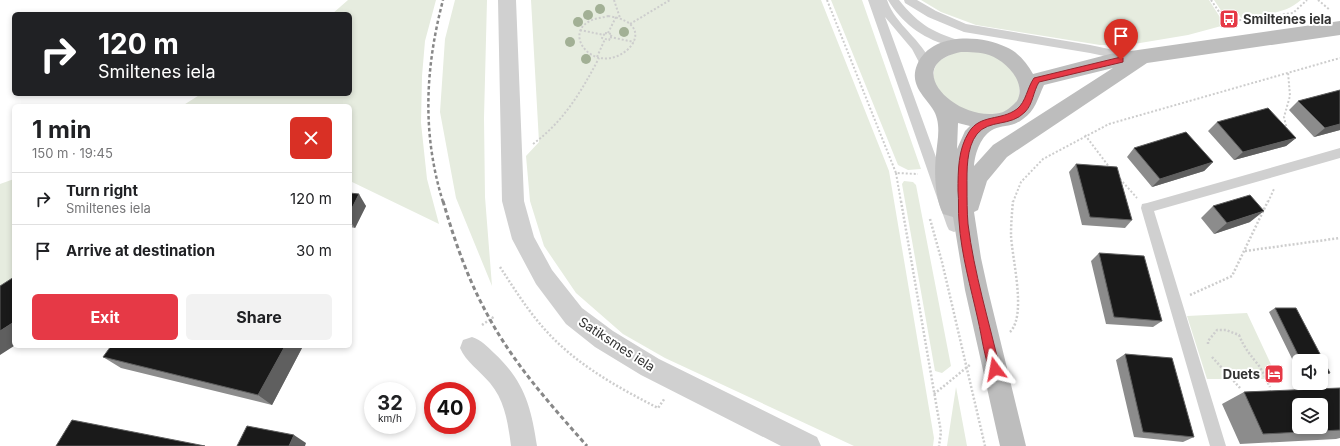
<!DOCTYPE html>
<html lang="en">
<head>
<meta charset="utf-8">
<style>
  :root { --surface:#fff; --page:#f2f2f2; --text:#202124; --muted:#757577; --line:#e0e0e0; --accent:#e63946 }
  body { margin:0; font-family:Inter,sans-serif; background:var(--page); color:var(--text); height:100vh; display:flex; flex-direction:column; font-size:15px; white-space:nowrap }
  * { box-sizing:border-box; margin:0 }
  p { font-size:13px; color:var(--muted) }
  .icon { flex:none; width:22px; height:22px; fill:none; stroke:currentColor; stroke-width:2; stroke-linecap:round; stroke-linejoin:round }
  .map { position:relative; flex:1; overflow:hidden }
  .drawer { position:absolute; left:12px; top:104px; width:340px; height:244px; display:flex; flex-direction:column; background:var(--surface); border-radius:6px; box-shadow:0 2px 6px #0003 }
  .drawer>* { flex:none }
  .top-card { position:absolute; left:12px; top:12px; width:340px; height:84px; border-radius:6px; box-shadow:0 2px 6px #0003; background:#202124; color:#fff; overflow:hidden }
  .fabs { position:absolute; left:1292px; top:354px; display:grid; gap:8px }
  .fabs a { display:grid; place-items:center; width:36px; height:36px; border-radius:6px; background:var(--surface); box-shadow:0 2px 6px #0003; font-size:20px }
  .speed { position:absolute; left:364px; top:382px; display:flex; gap:8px; font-size:20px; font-weight:700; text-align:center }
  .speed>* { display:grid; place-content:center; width:52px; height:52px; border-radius:50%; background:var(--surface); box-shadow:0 2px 6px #0003; line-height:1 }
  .speed small { font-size:10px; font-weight:400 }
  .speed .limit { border:6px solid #d22; background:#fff; color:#111 }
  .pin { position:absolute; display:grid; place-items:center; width:34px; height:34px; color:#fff; margin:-41px -17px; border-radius:50% 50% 50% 0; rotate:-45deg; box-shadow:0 0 4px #0007 }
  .pin .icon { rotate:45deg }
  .me { position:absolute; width:44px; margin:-22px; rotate:347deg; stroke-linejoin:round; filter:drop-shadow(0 0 3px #0008) }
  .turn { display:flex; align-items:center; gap:14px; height:84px; padding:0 20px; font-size:18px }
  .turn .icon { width:52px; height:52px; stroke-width:2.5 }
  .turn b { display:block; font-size:28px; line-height:34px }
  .round { display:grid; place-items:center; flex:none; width:42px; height:42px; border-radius:6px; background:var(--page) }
  .summary { display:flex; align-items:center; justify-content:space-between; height:68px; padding:0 20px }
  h1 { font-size:24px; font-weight:700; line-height:30px }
  .cta { display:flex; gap:8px; margin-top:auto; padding:8px 20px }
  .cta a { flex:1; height:46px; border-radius:6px; background:var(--accent); color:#fff; font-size:16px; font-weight:700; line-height:46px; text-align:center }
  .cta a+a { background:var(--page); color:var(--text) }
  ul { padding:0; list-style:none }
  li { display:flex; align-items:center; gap:12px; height:52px; padding:0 20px; border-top:1px solid var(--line) }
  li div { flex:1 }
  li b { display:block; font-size:15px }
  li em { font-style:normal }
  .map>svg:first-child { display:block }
  .green { fill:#e6ecdf }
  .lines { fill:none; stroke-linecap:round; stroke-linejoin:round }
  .path-far1 { stroke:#cdcdcd; stroke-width:2; stroke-dasharray:2 2; stroke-linecap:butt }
  .path { stroke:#cdcdcd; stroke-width:2.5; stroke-dasharray:2 2; stroke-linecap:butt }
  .lane { fill:#d0d0d0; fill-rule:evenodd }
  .street { fill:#d0d0d0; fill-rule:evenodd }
  .secondary { fill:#bdbdbd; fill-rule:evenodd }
  .rail-far1 { stroke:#888; stroke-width:2.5; stroke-dasharray:3.5 2.5; stroke-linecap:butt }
  .rail { stroke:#888; stroke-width:3; stroke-dasharray:4.5 3; stroke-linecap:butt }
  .tree { fill:#a2b095 }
  .wall { fill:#8c8c8c }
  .shaded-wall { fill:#5f5f5f }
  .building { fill:#1a1a1a; stroke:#5f5f5f; fill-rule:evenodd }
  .route { fill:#e63946; stroke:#96252e }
  .labels { text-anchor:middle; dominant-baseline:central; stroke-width:4; stroke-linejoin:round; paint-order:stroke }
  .poi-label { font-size:13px; font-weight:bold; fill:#333; stroke:#fff; text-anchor:start }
  .street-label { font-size:13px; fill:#333; stroke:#fff }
</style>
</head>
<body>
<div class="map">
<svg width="1340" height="446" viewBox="0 0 1340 446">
  <rect width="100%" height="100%" fill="#fff"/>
  <path class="green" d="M348 0H436L425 41 422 76 421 123 427 179 439 224 350 181V106H182L201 94H350V14H332Z
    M455 0H487L484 118 485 197 492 286 456 198 440 112 445 39Z
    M531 0H821L889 171 934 438 933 446H854L665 358 623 334 576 293 544 246 530 201 526 156 539 142Z
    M831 0H862L921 169 908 170 898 165Z
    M921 0H1209L1225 25 1188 35 1128 45H1100L976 25 941 12Z
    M1214 0H1301C1284 15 1263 14 1241 18L1238 13 1224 15Z
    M960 50 989 53 1002 60 1020 80 1019 100 1013 108 1001 113 988 115 973 114 947 101 933 81 934 70 938 61Z
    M14 179V302L0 312V184Z
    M904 181 913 182 916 185 951 366 942 373 935 371 902 184Z
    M1247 313 1276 375 1274 379H1207L1187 316Z
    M956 387 967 446H947Z"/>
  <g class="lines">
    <path class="path-far1" d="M614 0 620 18
      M827 0 896 173 918 174
      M1211 0 1226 22 1293 13 1307 0
      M1318 0 1330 10
      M608 16C666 24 618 75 589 53 577 44 575 28 590 21 595 18 602 18 608 16Z
      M630 24 670 0
      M580 30 604 35
      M605 33 612 34 609 40 602 38Z
      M608 33 616 17
      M610 37 634 42
      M597 57 605 39
      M1287 130 1284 117 1290 96 1288 72
      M1085 135 1110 168
      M533 144C564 121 581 92 599 58
      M896 173 901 202
      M1120 179 1137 198
      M1013 202 1021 182 1043 159 1109 124 1340 58
      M1268 202 1274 189"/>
    <path class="path" d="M901 201 941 432 939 446
      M930 219 942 262 985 446
      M1245 251 1340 238
      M500 267C515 290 530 314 549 334 579 366 619 388 658 408L665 398
      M1190 295 1232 276 1268 201
      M482 325 495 316
      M1010 332C1027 315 1012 259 1011 235 1011 224 1012 212 1013 201
      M1208 344V341L1217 330H1226L1239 335C1244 347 1248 352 1256 362 1262 369 1266 379 1270 387
      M1212 357 1240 388
      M934 394 971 364"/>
    <path class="lane" d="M868 0H887C896 26 922 39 932 65L930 68 926 69 922 68 912 49 885 17 961 226 959 230 954 232 949 230 947 226Z
      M888 0H899C920 26 934 33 965 42L967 45 965 48C959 50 952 47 947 45 922 38 901 22 888 0Z
      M904 0H917L936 11 966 24 1090 45 1128 53 1132 54 1134 57 1132 60 1128 61 1090 53 964 32 928 17 905 3Z
      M1340 148V158L1154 211 1226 446H1210L1141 208 1142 204 1147 203Z"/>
    <path class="street" d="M498 0H516L524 201 534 237 552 270 582 308 613 331 659 359 817 437 821 446H781L641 375 595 347 566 324 536 284 512 239 502 201Z
      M472 337C481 340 487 346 494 353 524 381 531 406 537 446H511C508 423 505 401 490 383 480 371 466 362 460 348L463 340Z"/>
    <path class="secondary" d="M1340 21V35L1147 63 1007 157 987 181 978 210 974 212 981 258 988 290 1026 446H1000L965 290 953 217 943 214C935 198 934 173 936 155 937 143 940 131 937 119 934 101 907 90 917 65 930 33 979 34 1006 47 1018 52 1027 63 1033 74L1110 54ZM961 52C970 52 980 52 989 55 1006 61 1027 82 1017 101 1013 105 1008 110 1003 112 959 126 897 65 961 52ZM1113 68 993 145 974 166C975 153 981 135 994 129 1002 125 1013 127 1023 119 1035 111 1038 98 1044 85ZM958 123 970 126 965 131 957 149Z"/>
    <path class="rail-far1" d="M443 202C422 134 425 69 443 0"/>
    <path class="rail" d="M443 201C454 239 467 277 486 312 512 362 550 404 587 446"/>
  </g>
  <g class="tree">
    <circle cx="600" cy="9" r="5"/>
    <circle cx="588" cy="15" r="5"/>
    <circle cx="578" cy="22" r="5"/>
    <circle cx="624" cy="32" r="5"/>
    <circle cx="570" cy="42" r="5"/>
    <circle cx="586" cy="59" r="5"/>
  </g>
  <path class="wall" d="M1340 90V130L1314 137 1289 110 1298 101Z
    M1217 122 1296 138 1286 146 1234 160 1208 131Z
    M1134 148 1213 162 1204 171 1152 187 1127 157Z
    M1076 164 1132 220 1125 228 1082 225 1069 172Z
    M350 193 366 206 355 228 350 227Z
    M1213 206 1250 222 1214 234 1201 218Z
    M1099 253 1162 321 1153 327 1106 324 1091 261Z
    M1275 308H1296L1330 373 1323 377H1321V361H1299V373L1269 312Z
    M302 348 272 405 121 368 103 357Z
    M1125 354 1194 437 1183 442 1134 437 1116 360Z
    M1340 388V438L1336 439 1240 444 1222 404 1244 392Z"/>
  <path class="shaded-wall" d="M1340 124V130L1314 137 1325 128Z
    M1296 138 1286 146 1234 160 1243 152Z
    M1213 162 1204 171 1152 187 1160 179Z
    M359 194 366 206 355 228 350 221V212Z
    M1264 211 1250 222 1214 234 1227 223Z
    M14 322V346L0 355V331Z
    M285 346H300L302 348 272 405 258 395Z
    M294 435 306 443 305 446H289Z"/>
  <path class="building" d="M1340 90V124L1325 128 1298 101Z
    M1268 108 1296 138 1243 152 1217 122Z
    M1186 132 1213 162 1160 179 1134 148Z
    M1076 164 1117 167 1132 220 1090 217Z
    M350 193 359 194 350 212Z
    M1250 195 1264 211 1227 223 1213 206Z
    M1099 253 1144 256 1162 321 1114 317Z
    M14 277V322L0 331V286Z
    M1275 308H1296L1330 373 1321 374V361H1301Z
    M111 346H285L258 395 103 357Z
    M1125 354 1172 358 1194 437 1143 432Z
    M1340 388V430L1263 434 1244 392ZM1299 405H1321V427H1299Z
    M72 420 205 446H56Z
    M247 426 294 435 289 446H237Z"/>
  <path class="route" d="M1121 57 1123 58V62L1039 82C1033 92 1033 104 1025 112 1011 127 989 119 977 134 966 148 967 171 967 187 967 199 967 212 968 224 974 273 989 321 1000 369L999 373 995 374 991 373C984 357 982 337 978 320 971 288 961 254 959 221 958 211 959 201 958 191 958 171 958 149 969 132 980 114 1001 121 1017 109 1026 102 1027 88 1034 78Z"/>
  <defs>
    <symbol id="bus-square" viewBox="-11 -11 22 22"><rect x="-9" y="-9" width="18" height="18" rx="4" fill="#e63946" stroke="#fff"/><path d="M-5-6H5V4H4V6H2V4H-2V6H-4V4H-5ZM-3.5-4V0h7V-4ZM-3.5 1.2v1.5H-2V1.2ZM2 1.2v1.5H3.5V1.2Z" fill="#fff"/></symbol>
    <symbol id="hotel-square" viewBox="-11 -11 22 22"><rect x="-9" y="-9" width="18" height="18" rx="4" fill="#e63946" stroke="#fff"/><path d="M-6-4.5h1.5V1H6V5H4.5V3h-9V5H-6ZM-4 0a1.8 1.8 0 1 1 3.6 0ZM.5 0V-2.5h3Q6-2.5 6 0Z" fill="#fff"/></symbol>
  </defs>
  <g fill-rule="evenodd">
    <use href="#bus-square" x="1218" y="8" width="22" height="22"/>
    <use href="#hotel-square" x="1263" y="363" width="22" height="22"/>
  </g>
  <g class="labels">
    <g class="poi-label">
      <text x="1243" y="19">Smiltenes iela</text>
      <text x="1260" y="374" text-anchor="end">Duets</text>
    </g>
    <g class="street-label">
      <text transform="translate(617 344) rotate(33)">Satiksmes iela</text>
    </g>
  </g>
</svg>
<div class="fabs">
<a><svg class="icon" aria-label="sound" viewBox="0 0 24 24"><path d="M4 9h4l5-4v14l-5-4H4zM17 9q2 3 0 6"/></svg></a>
<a><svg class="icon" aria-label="layers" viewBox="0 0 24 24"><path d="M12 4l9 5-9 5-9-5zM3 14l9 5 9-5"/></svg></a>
</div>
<div class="speed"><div>32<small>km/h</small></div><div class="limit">40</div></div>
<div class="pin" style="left:1121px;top:60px;background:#d93025"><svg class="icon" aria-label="arrive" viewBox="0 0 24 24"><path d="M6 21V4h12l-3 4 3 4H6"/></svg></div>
<svg class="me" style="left:995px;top:369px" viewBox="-20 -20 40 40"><path d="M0-17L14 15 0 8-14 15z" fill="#e63946" stroke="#fff" stroke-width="4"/></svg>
<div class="top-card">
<div class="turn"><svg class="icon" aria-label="right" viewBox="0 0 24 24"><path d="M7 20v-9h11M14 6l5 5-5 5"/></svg><div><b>120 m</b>Smiltenes iela</div></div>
</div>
<section class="drawer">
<div class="summary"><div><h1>1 min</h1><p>150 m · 19:45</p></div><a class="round" style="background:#d93025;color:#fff"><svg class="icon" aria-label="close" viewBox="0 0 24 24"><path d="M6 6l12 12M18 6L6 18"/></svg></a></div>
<ul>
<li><svg class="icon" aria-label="right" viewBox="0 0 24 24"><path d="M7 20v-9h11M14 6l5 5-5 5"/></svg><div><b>Turn right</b><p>Smiltenes iela</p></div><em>120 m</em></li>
<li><svg class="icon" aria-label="arrive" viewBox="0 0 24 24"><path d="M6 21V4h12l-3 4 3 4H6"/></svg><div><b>Arrive at destination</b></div><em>30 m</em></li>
</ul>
<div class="cta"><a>Exit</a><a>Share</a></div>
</section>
</div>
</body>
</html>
